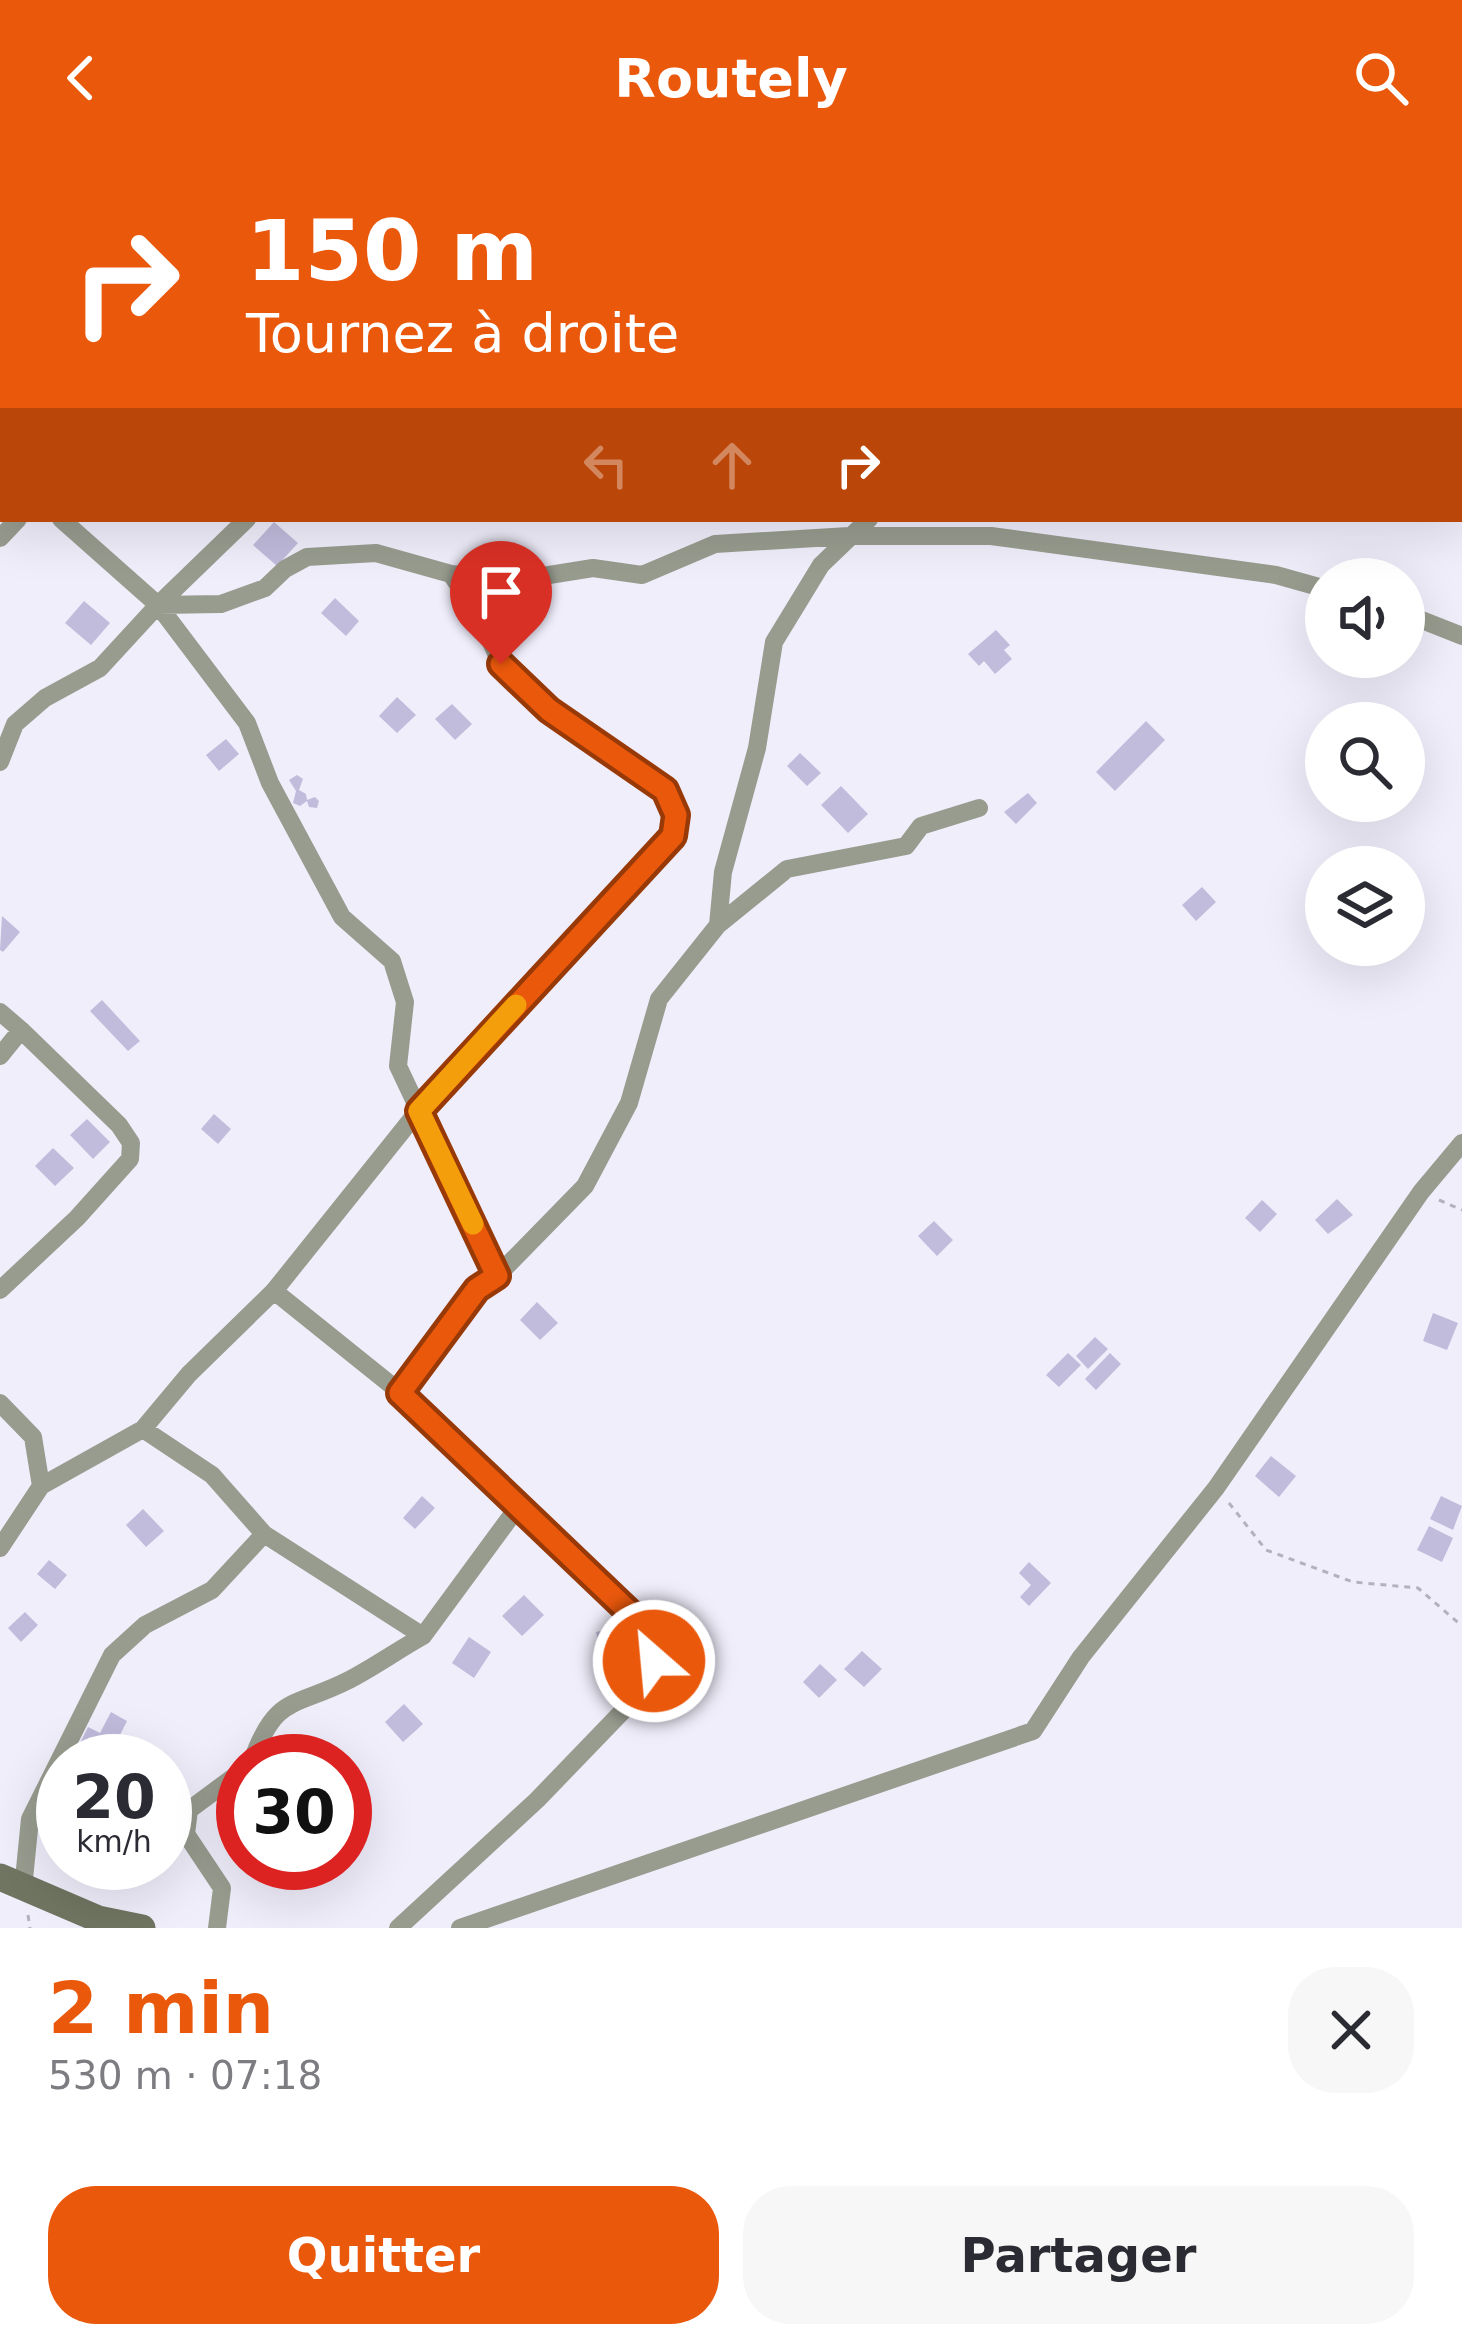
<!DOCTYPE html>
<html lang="fr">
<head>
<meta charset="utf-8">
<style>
  :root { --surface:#fff; --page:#f7f7f7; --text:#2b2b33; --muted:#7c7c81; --accent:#ea580c }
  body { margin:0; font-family:"DejaVu Sans",sans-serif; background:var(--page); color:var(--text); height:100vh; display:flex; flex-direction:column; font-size:45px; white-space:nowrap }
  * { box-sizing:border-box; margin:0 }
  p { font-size:39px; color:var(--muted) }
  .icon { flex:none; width:66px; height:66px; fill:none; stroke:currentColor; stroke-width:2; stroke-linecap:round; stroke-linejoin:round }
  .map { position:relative; height:1772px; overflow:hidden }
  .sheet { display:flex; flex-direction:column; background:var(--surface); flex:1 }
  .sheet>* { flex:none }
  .top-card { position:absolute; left:0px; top:0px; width:1464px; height:366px; box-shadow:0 12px 48px #0002; background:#ea580c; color:#fff; overflow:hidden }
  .fabs { position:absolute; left:1305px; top:402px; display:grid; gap:24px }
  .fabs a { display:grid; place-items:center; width:120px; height:120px; border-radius:50%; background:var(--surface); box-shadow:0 12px 48px #0002; font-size:60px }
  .speed { position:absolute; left:36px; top:1578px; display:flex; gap:24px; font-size:60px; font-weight:700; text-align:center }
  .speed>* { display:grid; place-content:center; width:156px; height:156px; border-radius:50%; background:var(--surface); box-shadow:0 12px 48px #0002; line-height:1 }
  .speed small { font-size:30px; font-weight:400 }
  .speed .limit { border:18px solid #d22; background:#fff; color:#111 }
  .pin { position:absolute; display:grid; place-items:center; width:102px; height:102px; color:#fff; margin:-123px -51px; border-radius:50% 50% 50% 0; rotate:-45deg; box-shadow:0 0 12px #0007 }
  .pin .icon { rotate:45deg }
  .me { position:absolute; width:132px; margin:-66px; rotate:333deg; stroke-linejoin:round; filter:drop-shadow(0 0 9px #0008) }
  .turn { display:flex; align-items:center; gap:42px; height:252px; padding:0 48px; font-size:54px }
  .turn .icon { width:156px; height:156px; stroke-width:2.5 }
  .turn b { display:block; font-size:84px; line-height:102px }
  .lanes { display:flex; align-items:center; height:114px; padding:0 48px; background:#0003; justify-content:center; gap:60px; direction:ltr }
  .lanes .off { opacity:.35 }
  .round { display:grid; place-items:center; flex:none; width:126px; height:126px; border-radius:48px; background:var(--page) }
  .overview { display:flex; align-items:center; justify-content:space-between; height:204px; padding:0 48px }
  h1 { font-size:72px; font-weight:700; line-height:90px; color:var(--accent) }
  .button { display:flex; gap:24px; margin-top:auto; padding:24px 48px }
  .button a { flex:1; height:138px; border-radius:48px; background:var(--accent); color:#fff; font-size:48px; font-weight:700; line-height:138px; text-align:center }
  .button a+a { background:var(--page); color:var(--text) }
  header { display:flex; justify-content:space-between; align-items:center; height:156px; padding:0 48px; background:var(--accent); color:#fff; font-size:54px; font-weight:700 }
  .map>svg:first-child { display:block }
  .building { fill:#c1bbdc }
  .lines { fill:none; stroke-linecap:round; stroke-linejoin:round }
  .path { stroke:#b3b1be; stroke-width:3; stroke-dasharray:6 6; stroke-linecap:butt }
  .street { stroke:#989c8f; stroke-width:18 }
  .secondary { stroke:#6f7561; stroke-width:27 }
  .route-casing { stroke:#983908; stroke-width:30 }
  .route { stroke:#ea580c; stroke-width:21 }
  .slow { stroke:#f59e0b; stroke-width:21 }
</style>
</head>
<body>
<header><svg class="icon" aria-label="back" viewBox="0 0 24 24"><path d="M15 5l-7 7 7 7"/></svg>Routely<svg class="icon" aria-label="search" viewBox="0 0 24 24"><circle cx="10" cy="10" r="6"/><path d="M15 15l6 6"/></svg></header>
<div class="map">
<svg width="1462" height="1772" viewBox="0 0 1462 1772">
  <rect width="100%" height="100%" fill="#f0eefb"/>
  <path class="building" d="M274 366 298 387 277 410 253 389Z
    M335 442 359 465 346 480 321 457Z
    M84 445 110 467 91 489 65 467Z
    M996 474 1010 489 1004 494 1012 503 995 518 984 505 979 510 968 498Z
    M397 541 416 559 397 577 379 560Z
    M452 548 472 568 455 584 435 563Z
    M1146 565 1165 584 1115 635 1096 616Z
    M226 583 239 598 219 615 206 599Z
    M800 597 821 617 807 630 787 610Z
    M297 619 303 623 299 634 306 638 307 644 315 641 319 645 317 652 309 651 307 645 300 650 293 647 296 635 289 624Z
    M841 630 868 658 848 677 821 649Z
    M1028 637 1037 647 1016 668 1004 656Z
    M1202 731 1216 746 1196 765 1182 749Z
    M2 760 20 776 3 796 0 794Z
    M102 844 140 885 128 895 90 855Z
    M214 958 231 973 218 988 201 973Z
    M87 963 110 986 93 1003 70 979Z
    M53 992 74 1012 55 1030 35 1010Z
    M1337 1043 1353 1059 1328 1078 1315 1064Z
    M1262 1044 1277 1058 1260 1076 1245 1062Z
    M934 1065 953 1084 937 1100 918 1080Z
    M537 1146 558 1167 540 1184 520 1164Z
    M1433 1157 1458 1167 1447 1194 1423 1185Z
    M1095 1181 1108 1193 1088 1213 1076 1200Z
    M1068 1197 1081 1209 1059 1231 1046 1219Z
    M1110 1197 1121 1208 1096 1234 1085 1223Z
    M1271 1300 1296 1320 1279 1341 1255 1320Z
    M422 1340 435 1352 415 1373 403 1362Z
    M1441 1340 1462 1350 1453 1374 1430 1363Z
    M143 1353 164 1375 146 1391 126 1369Z
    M1429 1370 1453 1382 1442 1406 1417 1394Z
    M49 1404 67 1419 55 1433 37 1418Z
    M1029 1406 1051 1427 1029 1450 1020 1441 1031 1429 1019 1417Z
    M524 1439 544 1459 522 1480 502 1460Z
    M25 1456 38 1469 21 1486 8 1472Z
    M615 1471 632 1541 614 1546 596 1476Z
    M469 1481 491 1496 474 1522 452 1507Z
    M862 1495 882 1513 864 1531 844 1513Z
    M820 1508 837 1524 819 1542 803 1526Z
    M404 1548 423 1568 403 1586 385 1566Z
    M111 1556 127 1565 115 1589 125 1595 120 1605 101 1595 98 1601 78 1591 88 1571 100 1577Z"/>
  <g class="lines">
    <path class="path" d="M951 3 952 0
      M1340 3 1344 0
      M0 163 3 164
      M1439 1044 1462 1054
      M1229 1347 1266 1394 1353 1426 1418 1432 1462 1470
      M28 1759 30 1772"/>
    <path class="street" d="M0 310 3 313
      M61 363 158 449 247 567 270 627 342 761 392 805 405 846 398 910 497 1120
      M0 382 18 363
      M158 449 221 448 265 432 285 413 307 401 376 397 451 418 518 424 593 412 642 419 715 388 849 380H991L1276 419 1326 433
      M1404 457 1462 480
      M0 606 15 568 45 542 100 512 158 449 247 363
      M718 769 787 713 906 690 921 670 979 652
      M0 856 21 874 0 900
      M0 1134 77 1062 130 1003 131 987 119 969 21 874
      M274 1135 401 1237 579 1404 647 1473 654 1487V1505L646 1531 537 1644 398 1772
      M401 1237 477 1133 497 1120 585 1030 629 947 659 843 718 769 723 716 757 592 774 486 821 409 869 363
      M0 1247 33 1281 41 1330 0 1392
      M143 1273 212 1319 264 1378 423 1480 520 1348
      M41 1330 143 1273 189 1218 274 1135 419 954 673 680 676 659 665 635 549 555 501 508 479 460 451 418
      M252 1605C276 1538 294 1552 349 1524 374 1511 398 1494 423 1480
      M23 1733 30 1663 112 1499 145 1469 212 1434 264 1378
      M217 1772 222 1732 186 1678 189 1654 243 1614
      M460 1772 1033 1575 1081 1501 1216 1332 1421 1036 1462 987"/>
    <path class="secondary" d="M0 1721 98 1763 142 1772"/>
  </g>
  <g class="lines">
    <defs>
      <path id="route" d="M501 508 549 554 665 634 676 659 673 680 419 955 497 1120 477 1133 400 1237 647 1473 654 1487V1505"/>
    </defs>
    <use href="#route" class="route-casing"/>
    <use href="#route" class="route"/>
    <path class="slow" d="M473 1068 419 955 516 849"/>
  </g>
</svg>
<div class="fabs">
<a><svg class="icon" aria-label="sound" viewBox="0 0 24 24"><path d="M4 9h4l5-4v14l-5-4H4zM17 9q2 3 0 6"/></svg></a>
<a><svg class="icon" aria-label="search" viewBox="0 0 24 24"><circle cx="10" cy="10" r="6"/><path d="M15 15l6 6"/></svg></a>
<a><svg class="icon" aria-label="layers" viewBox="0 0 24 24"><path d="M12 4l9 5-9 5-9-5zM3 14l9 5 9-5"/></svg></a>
</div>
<div class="speed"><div>20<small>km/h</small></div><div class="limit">30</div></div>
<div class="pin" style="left:501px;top:508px;background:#d93025"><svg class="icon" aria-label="arrive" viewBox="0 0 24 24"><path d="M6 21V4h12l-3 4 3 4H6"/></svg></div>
<svg class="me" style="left:654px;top:1505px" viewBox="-20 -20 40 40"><circle r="17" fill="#ea580c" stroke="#fff" stroke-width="3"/><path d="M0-11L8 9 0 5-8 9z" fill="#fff"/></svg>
<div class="top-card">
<div class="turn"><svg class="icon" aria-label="right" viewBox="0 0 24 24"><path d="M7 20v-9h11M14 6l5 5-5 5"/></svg><div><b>150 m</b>Tournez à droite</div></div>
<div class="lanes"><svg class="icon off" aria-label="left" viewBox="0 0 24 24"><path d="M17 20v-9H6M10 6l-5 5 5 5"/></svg><svg class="icon off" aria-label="ahead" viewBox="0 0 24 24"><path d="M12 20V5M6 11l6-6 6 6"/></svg><svg class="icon" aria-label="right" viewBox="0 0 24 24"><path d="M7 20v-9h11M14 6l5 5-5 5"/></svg></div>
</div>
</div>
<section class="sheet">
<div class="overview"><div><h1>2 min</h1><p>530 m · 07:18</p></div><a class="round"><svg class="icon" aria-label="close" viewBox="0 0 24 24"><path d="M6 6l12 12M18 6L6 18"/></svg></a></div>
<div class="button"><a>Quitter</a><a>Partager</a></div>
</section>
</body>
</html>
